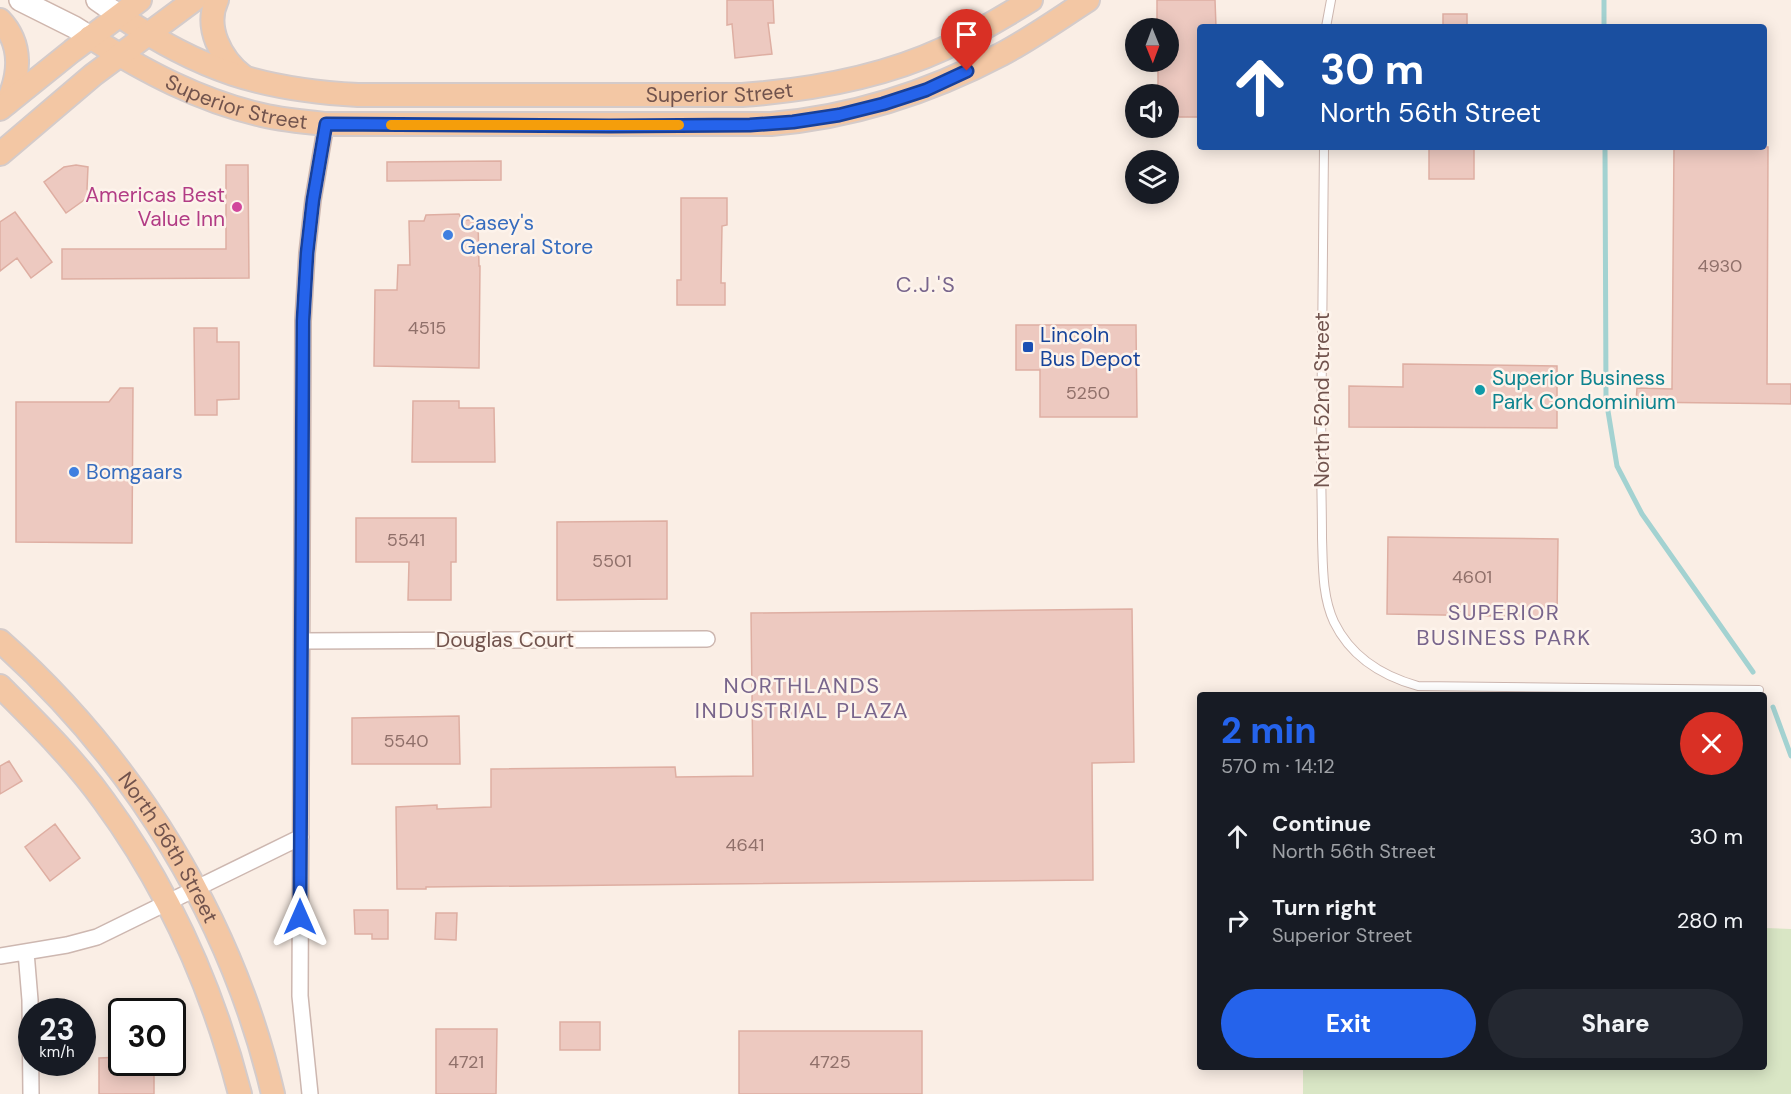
<!DOCTYPE html>
<html lang="en">
<head>
<meta charset="utf-8">
<style>
  :root { --surface:#171b24; --page:#242831; --text:#f1f3f6; --muted:#9ea1a6; --accent:#2563eb }
  body { margin:0; font-family:"DM Sans",sans-serif; background:var(--page); color:var(--text); height:100vh; display:flex; flex-direction:column; font-size:22px; white-space:nowrap }
  * { box-sizing:border-box; margin:0 }
  p { font-size:20px; color:var(--muted) }
  .icon { flex:none; width:33px; height:33px; fill:none; stroke:currentColor; stroke-width:2; stroke-linecap:round; stroke-linejoin:round }
  .map { position:relative; flex:1; overflow:hidden }
  .sheet { position:absolute; left:1197px; top:692px; width:570px; height:378px; display:flex; flex-direction:column; background:var(--surface); border-radius:6px; box-shadow:0 3px 15px #0003 }
  .sheet>* { flex:none }
  .guide { position:absolute; left:1197px; top:24px; width:570px; height:126px; border-radius:6px; box-shadow:0 3px 15px #0003; background:#1a4fa0; color:#fff; overflow:hidden }
  .needle { width:39px; rotate:179deg }
  .buttons { position:absolute; left:1125px; top:18px; display:grid; gap:12px }
  .buttons a { display:grid; place-items:center; width:54px; height:54px; border-radius:50%; background:var(--surface); box-shadow:0 3px 15px #0003; font-size:30px }
  .speed { position:absolute; left:18px; top:998px; display:flex; gap:12px; font-size:30px; font-weight:700; text-align:center }
  .speed>* { display:grid; place-content:center; width:78px; height:78px; border-radius:50%; background:var(--surface); box-shadow:0 3px 15px #0003; line-height:1 }
  .speed small { font-size:15px; font-weight:400 }
  .speed .limit { border:3px solid #111; border-radius:9px; background:#fff; color:#111 }
  .pin { position:absolute; display:grid; place-items:center; width:51px; height:51px; color:#fff; margin:-62px -26px; border-radius:50% 50% 50% 0; rotate:-45deg; box-shadow:0 0 6px #0007 }
  .pin .icon { rotate:45deg }
  .me { position:absolute; width:66px; margin:-33px; rotate:0deg; stroke-linejoin:round; filter:drop-shadow(0 0 4px #0008) }
  .turn { display:flex; align-items:center; gap:21px; height:126px; padding:0 24px; font-size:27px }
  .turn .icon { width:78px; height:78px; stroke-width:2.5 }
  .turn b { display:block; font-size:42px; line-height:51px }
  .round { display:grid; place-items:center; flex:none; width:63px; height:63px; border-radius:32px; background:var(--page) }
  .summary { display:flex; align-items:center; justify-content:space-between; height:102px; padding:0 24px }
  h1 { font-size:36px; font-weight:800; line-height:45px; color:var(--accent) }
  .action { display:flex; gap:12px; margin-top:auto; padding:12px 24px }
  .action a { flex:1; height:69px; border-radius:36px; background:var(--accent); color:#fff; font-size:24px; font-weight:800; line-height:69px; text-align:center }
  .action a+a { background:var(--page); color:var(--text) }
  ul { padding:0; list-style:none }
  li { display:flex; align-items:center; gap:18px; height:84px; padding:0 24px }
  li div { flex:1 }
  li b { display:block; font-size:22px }
  li em { font-style:normal }
  .map>svg:first-child { display:block }
  .green { fill:#d9e6c5 }
  .lines { fill:none; stroke-linecap:round; stroke-linejoin:round }
  .stream { stroke:#a3d2d1; stroke-width:5 }
  .building { fill:#edc9c0; stroke:#deaea2; stroke-width:1.5 }
  .lane-casing { stroke:#cdb7b0; stroke-width:10 }
  .street-casing { stroke:#cdb7b0; stroke-width:18 }
  .secondary-casing { stroke:#cfb6ad; stroke-width:24 }
  .primary-casing { stroke:#d4cbca; stroke-width:26 }
  .lane { stroke:#fff; stroke-width:8 }
  .street { stroke:#fff; stroke-width:15 }
  .secondary { stroke:#fff; stroke-width:21 }
  .primary { stroke:#f3c7a4; stroke-width:22 }
  .route-casing { stroke:#184099; stroke-width:15 }
  .route { stroke:#2563eb; stroke-width:10 }
  .slow { stroke:#f59e0b; stroke-width:10 }
  .hotel-dot { fill:#d1479c; stroke:#fdf3eb; stroke-width:2 }
  .shop-dot { fill:#3f7fe0; stroke:#fdf3eb; stroke-width:2 }
  .transit-dot { fill:#1a4fb4; stroke:#fdf3eb; stroke-width:2 }
  .culture-dot { fill:#0f9aa8; stroke:#fdf3eb; stroke-width:2 }
  .labels { text-anchor:middle; dominant-baseline:central; stroke-width:5; stroke-linejoin:round; paint-order:stroke }
  .number-label { font-size:18px; fill:#90706a }
  .street-label { font-size:21px; fill:#71534d; stroke:#fdf3eb }
  .hotel-label { font-size:21px; fill:#b23c85; stroke:#fdf3eb; text-anchor:end }
  .shop-label { font-size:21px; fill:#366cbe; stroke:#fdf3eb; text-anchor:start }
  .transit-label { font-size:21px; fill:#164399; stroke:#fdf3eb; text-anchor:start }
  .culture-label { font-size:21px; fill:#0d838f; stroke:#fdf3eb; text-anchor:start }
  .neighbourhood-label { font-size:22px; letter-spacing:1.5px; fill:#78658c; stroke:#fdf3eb }
</style>
</head>
<body>
<div class="map">
<svg width="1791" height="1094" viewBox="0 0 1791 1094">
  <rect width="100%" height="100%" fill="#faeee5"/>
  <path class="green" d="M1764 928 1791 929V1094H1303V1067L1764 1066Z"/>
  <g class="lines">
    <path class="stream" d="M1604 0V27
      M1605 147 1606 399 1617 466 1642 514 1753 672
      M1773 707 1791 756"/>
  </g>
  <path class="building" d="M727 0H773L774 23H768L772 54 735 58 732 24 727 25Z
    M1157 0H1215L1216 27H1200V117H1168V94H1158V62H1168V28H1157Z
    M1443 14H1467V27H1443Z
    M1429 147H1474V179H1429Z
    M1674 147H1768L1767 384H1791V404L1636 402 1637 388 1672 389Z
    M501 161V180L387 181V162Z
    M76 165 88 167 87 189 91 195 66 213 44 182 64 167Z
    M226 165H248L249 278 62 279V249H226Z
    M681 198H727V225L722 226 721 283H725V305H677V280H681Z
    M15 212 52 262 31 278 17 258 0 271V222Z
    M459 214 462 220H478L479 266H480L479 368 374 366 375 290H397L398 265H410L409 221H424L426 215Z
    M1016 325H1136L1137 417H1040V370H1016Z
    M194 328H217V342H239V399L217 400V415H195Z
    M1403 364 1557 366V428L1349 427V386L1403 387Z
    M120 388H133L132 543 16 542V402H109Z
    M413 401H459V408H494L495 462H412Z
    M356 518H456V562H451V600H408L409 562H356Z
    M667 521V599L557 600V522Z
    M1388 537 1558 539 1557 617 1387 614Z
    M1132 609 1134 762 1092 763 1093 880 426 887V889H397L396 807 437 805V809L491 807V769L675 767 676 777 753 776 751 613Z
    M459 716 460 764H352V718Z
    M9 761 22 781 0 794V766Z
    M55 824 80 858 50 881 25 847Z
    M354 910H388V939H372V934H355Z
    M436 913H457L456 940 435 939Z
    M560 1022H600V1050H560Z
    M436 1029H497L496 1094H436Z
    M739 1031H922V1094H739Z
    M122 1057V1062H154V1094H99V1058Z"/>
  <g class="lines">
    <defs>
      <path id="lane" d="M1326 27 1331 0
        M1324 147C1323 248 1322 350 1321 451 1321 480 1322 509 1322 538 1323 566 1322 596 1334 622 1351 657 1382 676 1418 686L1759 690"/>
      <path id="street" d="M303 641 707 639
        M26 952 30 1000 31 1094
        M0 956 67 945 97 937 301 837
        M310 1094 300 996 303 321 307 253 313 200 326 124"/>
      <path id="secondary" d="M20 0 74 27 90 37
        M97 0 120 16"/>
      <g id="primary">
        <path d="M217 0C204 27 221 59 243 76"/>
        <path id="s1" d="M120 16C200 70 261 90 358 95H742C811 90 880 78 943 49 973 35 1002 18 1031 0"/>
        <path d="M0 20C23 44 20 75 7 103"/>
        <path id="s2" d="M90 37C144 71 200 101 262 115 283 120 305 122 326 124H771C853 117 930 92 1002 54 1032 38 1060 18 1088 0"/>
        <path d="M0 109 72 51 140 0"/>
        <path d="M0 154 93 75 194 0"/>
        <path id="s3" d="M0 641C134 760 232 919 273 1094"/>
        <path d="M0 686C36 722 74 759 104 801 168 888 213 990 240 1094"/>
      </g>
    </defs>
    <use href="#lane" class="lane-casing"/>
    <use href="#street" class="street-casing"/>
    <use href="#secondary" class="secondary-casing"/>
    <use href="#primary" class="primary-casing"/>
    <use href="#lane" class="lane"/>
    <use href="#street" class="street"/>
    <use href="#secondary" class="secondary"/>
    <use href="#primary" class="primary"/>
  </g>
  <g class="lines">
    <defs>
      <path id="route" d="M300 917 303 321 307 253 313 200 326 124 610 126 750 125 793 122 839 115 883 104 926 90 967 71"/>
    </defs>
    <use href="#route" class="route-casing"/>
    <use href="#route" class="route"/>
    <path class="slow" d="M391 125H679"/>
  </g>
  <circle class="hotel-dot" cx="237" cy="207" r="6"/>
  <g class="shop-dot">
    <circle cx="448" cy="235" r="6"/>
    <circle cx="74" cy="472" r="6"/>
  </g>
  <rect class="transit-dot" x="1022" y="341" width="12" height="12" rx="3"/>
  <circle class="culture-dot" cx="1480" cy="390" r="6"/>
  <g class="labels">
    <g class="number-label">
      <text x="1720" y="266">4930</text>
      <text x="427" y="328">4515</text>
      <text x="1088" y="393">5250</text>
      <text x="406" y="540">5541</text>
      <text x="612" y="561">5501</text>
      <text x="1472" y="577">4601</text>
      <text x="406" y="741">5540</text>
      <text x="745" y="845">4641</text>
      <text x="466" y="1062">4721</text>
      <text x="830" y="1062">4725</text>
    </g>
    <g class="street-label">
      <text stroke="none"><textPath href="#s1" startOffset="616">Superior Street</textPath></text>
      <text stroke="none"><textPath href="#s2" startOffset="162">Superior Street</textPath></text>
      <text transform="translate(1322 400) rotate(-90)">North 52nd Street</text>
      <text x="505" y="640">Douglas Court</text>
      <text stroke="none"><textPath href="#s3" startOffset="268">North 56th Street</textPath></text>
    </g>
    <g class="hotel-label">
      <text x="225" y="195">Americas Best<tspan x="225" dy="24">Value Inn</tspan></text>
    </g>
    <g class="shop-label">
      <text x="460" y="223">Casey's<tspan x="460" dy="24">General Store</tspan></text>
      <text x="86" y="472">Bomgaars</text>
    </g>
    <g class="transit-label">
      <text x="1040" y="335">Lincoln<tspan x="1040" dy="24">Bus Depot</tspan></text>
    </g>
    <g class="culture-label">
      <text x="1492" y="378">Superior Business<tspan x="1492" dy="24">Park Condominium</tspan></text>
    </g>
    <g class="neighbourhood-label">
      <text x="926" y="284">C.J.'S</text>
      <text x="1504" y="612">SUPERIOR<tspan x="1504" dy="25">BUSINESS PARK</tspan></text>
      <text x="802" y="685">NORTHLANDS<tspan x="802" dy="25">INDUSTRIAL PLAZA</tspan></text>
    </g>
  </g>
</svg>
<div class="buttons">
<a><svg class="needle" viewBox="-14 -14 28 28"><path d="M0-13l5 13h-10z" fill="#e53935"/><path d="M0 13l5-13h-10z" fill="#9ea1a6"/></svg></a>
<a><svg class="icon" aria-label="sound" viewBox="0 0 24 24"><path d="M4 9h4l5-4v14l-5-4H4zM17 9q2 3 0 6"/></svg></a>
<a><svg class="icon" aria-label="layers" viewBox="0 0 24 24"><path d="M12 4l9 5-9 5-9-5zM3 14l9 5 9-5"/></svg></a>
</div>
<div class="speed"><div>23<small>km/h</small></div><div class="limit">30</div></div>
<div class="pin" style="left:967px;top:71px;background:#d93025"><svg class="icon" aria-label="arrive" viewBox="0 0 24 24"><path d="M6 21V4h12l-3 4 3 4H6"/></svg></div>
<svg class="me" style="left:300px;top:917px" viewBox="-20 -20 40 40"><path d="M0-17L14 15 0 8-14 15z" fill="#2563eb" stroke="#fff" stroke-width="4"/></svg>
<div class="guide">
<div class="turn"><svg class="icon" aria-label="ahead" viewBox="0 0 24 24"><path d="M12 20V5M6 11l6-6 6 6"/></svg><div><b>30 m</b>North 56th Street</div></div>
</div>
<section class="sheet">
<div class="summary"><div><h1>2 min</h1><p>570 m · 14:12</p></div><a class="round" style="background:#d93025;color:#fff"><svg class="icon" aria-label="close" viewBox="0 0 24 24"><path d="M6 6l12 12M18 6L6 18"/></svg></a></div>
<ul>
<li><svg class="icon" aria-label="ahead" viewBox="0 0 24 24"><path d="M12 20V5M6 11l6-6 6 6"/></svg><div><b>Continue</b><p>North 56th Street</p></div><em>30 m</em></li>
<li><svg class="icon" aria-label="right" viewBox="0 0 24 24"><path d="M7 20v-9h11M14 6l5 5-5 5"/></svg><div><b>Turn right</b><p>Superior Street</p></div><em>280 m</em></li>
</ul>
<div class="action"><a>Exit</a><a>Share</a></div>
</section>
</div>
</body>
</html>
